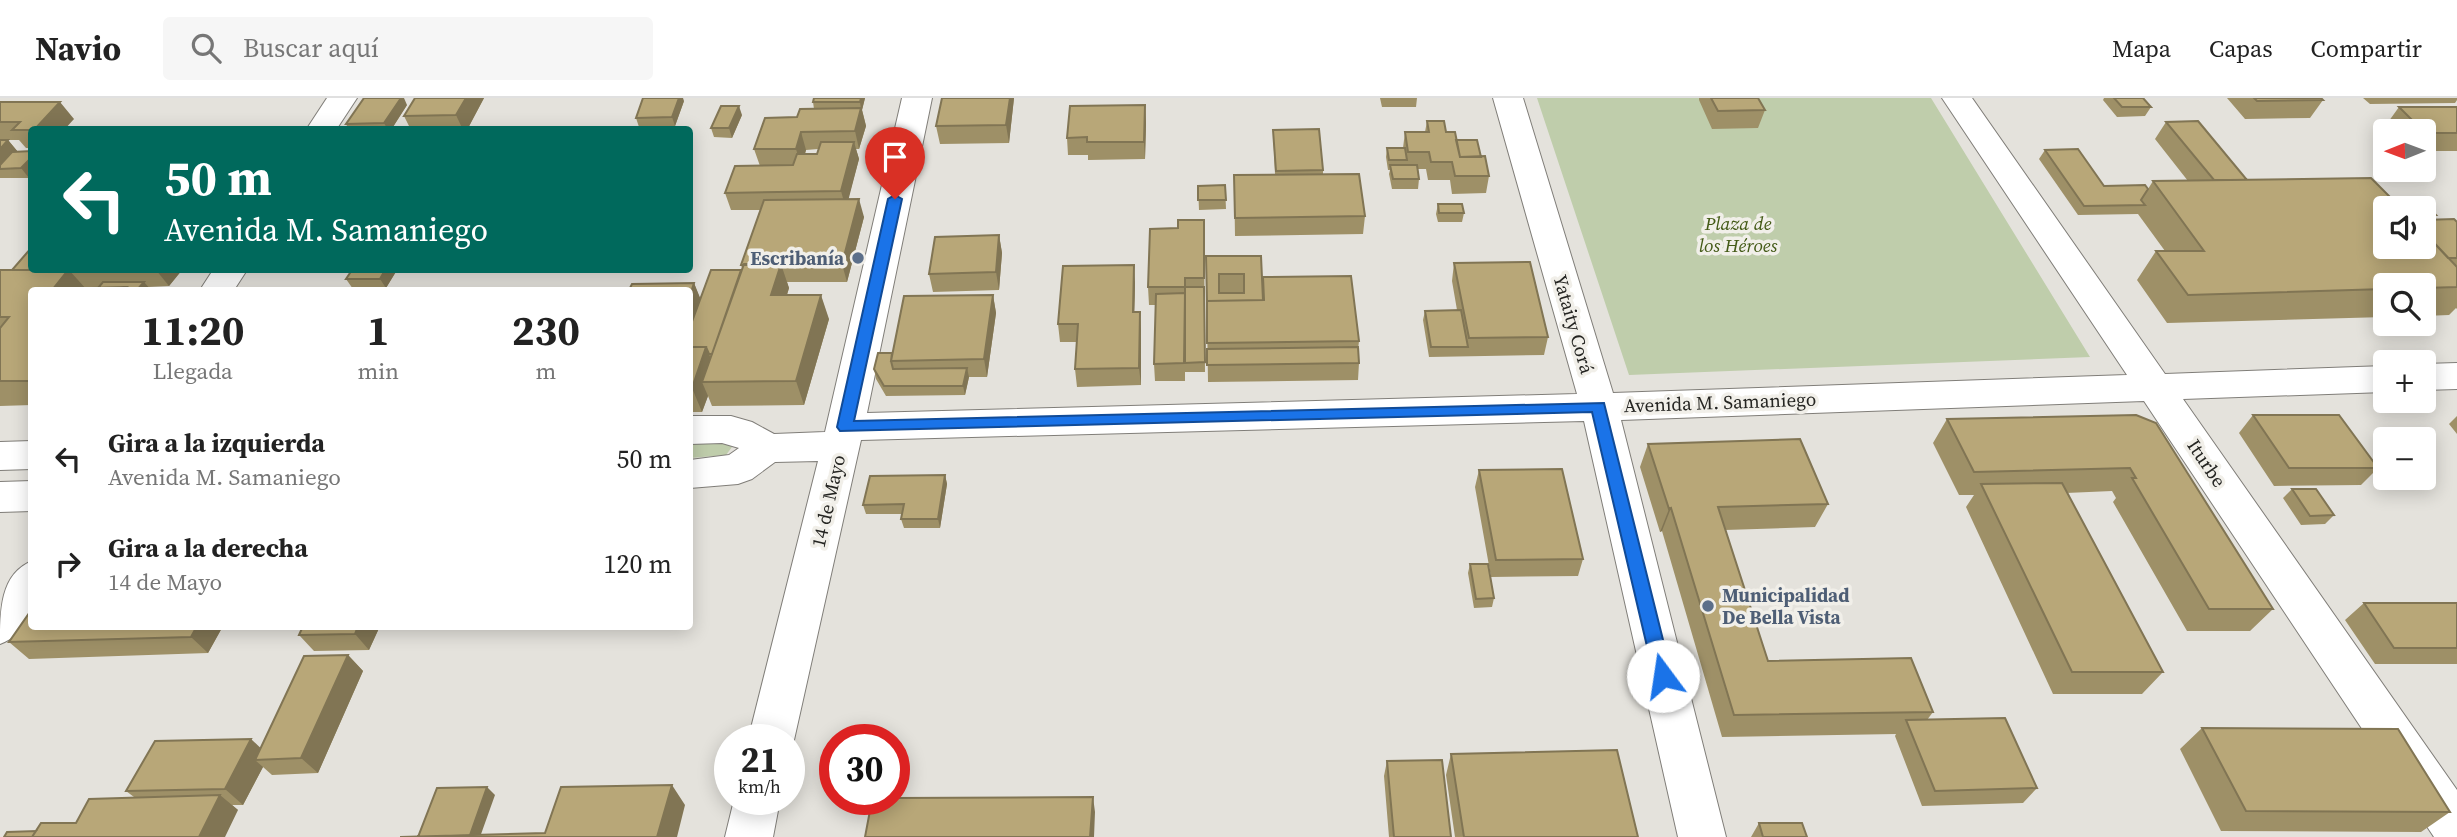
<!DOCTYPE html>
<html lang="es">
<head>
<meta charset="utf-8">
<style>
  :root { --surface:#fff; --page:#f6f6f6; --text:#222; --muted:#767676; --line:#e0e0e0 }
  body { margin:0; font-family:"Source Serif 4",serif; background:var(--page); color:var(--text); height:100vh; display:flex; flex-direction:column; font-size:26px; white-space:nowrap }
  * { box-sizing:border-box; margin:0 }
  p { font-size:23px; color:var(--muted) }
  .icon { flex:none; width:38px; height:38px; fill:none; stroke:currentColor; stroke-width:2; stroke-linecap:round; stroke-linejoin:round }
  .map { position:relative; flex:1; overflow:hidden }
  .sheet { position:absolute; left:28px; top:189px; width:665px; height:343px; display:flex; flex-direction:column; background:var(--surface); border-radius:7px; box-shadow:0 4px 18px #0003 }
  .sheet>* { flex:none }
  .guide { position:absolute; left:28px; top:28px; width:665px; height:147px; border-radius:7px; box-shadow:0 4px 18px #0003; background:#00695c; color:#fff; overflow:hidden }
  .needle { width:46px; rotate:269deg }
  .fabs { position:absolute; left:2373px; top:21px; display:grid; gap:14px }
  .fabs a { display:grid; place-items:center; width:63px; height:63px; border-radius:7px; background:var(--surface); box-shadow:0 4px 18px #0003; font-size:35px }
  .speed { position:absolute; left:714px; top:626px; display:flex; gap:14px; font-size:35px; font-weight:700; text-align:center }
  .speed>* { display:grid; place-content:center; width:91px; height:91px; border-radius:50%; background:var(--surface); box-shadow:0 4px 18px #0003; line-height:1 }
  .speed small { font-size:18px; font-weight:400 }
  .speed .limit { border:10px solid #d22; background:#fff; color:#111 }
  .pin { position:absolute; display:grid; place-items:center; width:60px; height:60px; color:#fff; margin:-72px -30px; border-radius:50% 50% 50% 0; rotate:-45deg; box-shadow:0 0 7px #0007 }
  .pin .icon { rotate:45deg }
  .me { position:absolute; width:77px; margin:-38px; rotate:346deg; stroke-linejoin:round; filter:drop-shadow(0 0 5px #0008) }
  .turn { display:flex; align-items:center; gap:24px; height:147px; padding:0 21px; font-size:32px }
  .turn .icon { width:91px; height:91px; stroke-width:2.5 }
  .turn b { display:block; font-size:49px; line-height:60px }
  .eta { display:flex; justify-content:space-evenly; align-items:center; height:119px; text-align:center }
  .eta b { font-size:42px; font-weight:700; line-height:49px }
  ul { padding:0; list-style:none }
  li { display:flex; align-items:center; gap:21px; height:105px; padding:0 21px }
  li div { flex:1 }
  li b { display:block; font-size:26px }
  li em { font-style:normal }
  header { display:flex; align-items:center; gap:42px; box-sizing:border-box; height:98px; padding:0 35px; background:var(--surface); border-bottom:2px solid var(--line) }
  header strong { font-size:33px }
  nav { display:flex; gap:38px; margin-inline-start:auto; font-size:24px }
  .search { width:490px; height:63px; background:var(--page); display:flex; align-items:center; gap:18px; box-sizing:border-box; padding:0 24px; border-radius:7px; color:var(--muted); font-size:26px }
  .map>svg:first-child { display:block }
  .green { fill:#bfcdab }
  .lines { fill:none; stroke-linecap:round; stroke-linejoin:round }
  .minor-casing { stroke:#807e79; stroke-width:2 }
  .minor { fill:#fff; fill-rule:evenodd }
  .wall { fill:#9e9067; fill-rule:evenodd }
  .shaded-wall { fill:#817554 }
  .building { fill:#b8a778; stroke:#817554; stroke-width:2; fill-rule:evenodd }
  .route { fill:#1a73e8; stroke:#114b97; stroke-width:2 }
  .service-dot { fill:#5c6f8a; stroke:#f1efe9; stroke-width:2.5 }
  .labels { text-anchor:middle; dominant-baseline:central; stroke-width:7; stroke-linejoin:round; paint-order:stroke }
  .park-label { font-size:19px; font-style:italic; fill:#435a16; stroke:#f1efe9 }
  .service-label { font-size:19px; font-weight:bold; fill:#4e5e75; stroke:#f1efe9; text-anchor:end }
  .street-label { font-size:19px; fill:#252522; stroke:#f1efe9 }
</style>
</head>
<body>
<header>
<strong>Navio</strong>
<div class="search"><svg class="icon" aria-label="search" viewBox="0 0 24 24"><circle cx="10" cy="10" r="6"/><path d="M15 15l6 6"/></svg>Buscar aquí</div>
<nav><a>Mapa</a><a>Capas</a><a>Compartir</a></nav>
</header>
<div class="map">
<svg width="2457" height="739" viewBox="0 0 2457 739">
  <rect width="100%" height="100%" fill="#e4e2dc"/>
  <path class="green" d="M1537 0H1931L2090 259 1629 277Z
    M725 345 732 349 726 357 690 360V346Z"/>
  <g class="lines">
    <defs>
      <path id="minor" d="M327 0H357L336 32H306Z
        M902 0H932L867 315 1577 296 1493 0H1523L1613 295 2127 277 1942 0H1972L2165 276 2385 268V294L2183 301 2457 692V739H2434L2144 303 1621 322 1726 739H1678L1584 323 861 342 794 642 789 651V642H748L818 363 775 364 752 381 738 386 690 390V362L729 357 739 350 722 345 690 346V318H731L752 324 774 336 825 334Z
        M213 172H247L234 192H200Z
        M2457 265V291L2424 292V266Z
        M32 343V371L0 372V344Z
        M32 383V413L0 414V384Z
        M32 463C32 497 38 532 0 546 0 513 0 476 32 463Z
        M734 702H780L773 739H725Z"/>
    </defs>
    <use href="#minor" class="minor-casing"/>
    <use href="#minor" class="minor"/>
  </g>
  <path class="wall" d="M415 0H484L467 32H411L404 18Z
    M814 0H865L862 12 866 28 859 51H856L859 61 848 101 864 119 847 184H787L789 190 787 197 829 221 804 307 712 308 708 298 702 314H690V192L694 185 700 201 741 172 742 170 741 167 761 112H731L725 95 760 68 754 51 797 19 814 11 813 4ZM818 51 817 56H805L806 52Z
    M942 0H1014L1009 45 940 46 936 28Z
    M1380 0H1417L1416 9H1382Z
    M1699 0H1758L1765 12 1758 30 1712 31 1699 2Z
    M2104 0H2143L2151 9 2145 18 2117 19 2103 2Z
    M2227 0H2321L2323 2 2310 20 2245 21Z
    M2363 0H2457V2L2455 5 2370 6Z
    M684 3 675 28 639 29 636 20Z
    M0 4 74 21 32 32V50H26L19 42H0Z
    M407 7 391 32H349L346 26Z
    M1145 7 1146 25 1145 61 1088 62V57H1068L1067 40Z
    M2399 9H2457V53H2424V33H2392L2386 27Z
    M742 17 732 40 714 39 711 30Z
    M1427 23 1446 34 1481 59 1489 78 1486 95 1452 96 1450 82H1428L1426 71H1417L1419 81 1418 91H1392L1389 76 1390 72H1388L1386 59 1387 50H1403L1405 34H1425Z
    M2198 23 2247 82 2371 80 2397 106 2402 101 2420 100 2436 117 2432 122 2454 121 2457 124V211L2456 210 2449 217 2424 218V187H2385V219L2167 225 2137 182 2156 153H2165L2138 116 2078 117 2039 61 2045 52 2078 51 2104 88 2145 87 2148 91 2153 83H2188L2155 41 2166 24ZM2385 110H2424V149H2385Z
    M1273 32 1323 72V76L1365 118 1363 136 1235 138 1234 77 1275 76Z
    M0 42H8L18 54 32 53V77L29 80H0Z
    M1225 87 1226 111 1199 112 1198 88Z
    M1438 106 1464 115 1462 124H1438L1436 116Z
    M1204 122 1205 274H1185V283H1155L1154 266 1156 207H1149L1148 189 1178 130Z
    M999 137 1002 155 999 192 933 194 929 176Z
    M1206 158 1262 185 1359 243 1358 252 1359 265 1358 282 1208 284ZM1219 194H1244V195H1219Z
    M1454 165 1548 239 1544 257 1429 259 1423 222 1425 213 1457 212 1452 183Z
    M0 172H182L169 188 148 189 151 192H32V307L0 308Z
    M352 172H397L386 190 353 191 346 181Z
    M1135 184 1134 214H1140L1141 232V287L1077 289 1075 271 1077 244H1060L1058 226Z
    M993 197 996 215 987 279H969L965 297 886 298 876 281 874 271 892 255Z
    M2136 317 2273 511 2250 533H2187L2113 404 2116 400 2112 393 2066 395 2163 574 2142 596H2053L1966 409 1974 397H1959L1933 345 1947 321Z
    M2253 317 2378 370 2361 387 2274 388 2239 335Z
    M2457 318V336L2449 326Z
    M1648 346 1828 406 1815 429 1725 432 1768 563 1933 614 1927 622 2037 690 2023 705 1922 708 1895 638 1896 636 1722 639 1662 433 1660 434 1640 369Z
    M1479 372 1583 461 1578 478 1491 479 1475 389Z
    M945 377 947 386 940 430H904L901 421 902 416H866L863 407Z
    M2292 391 2334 417 2325 426 2301 427 2283 400Z
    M1470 466 1494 500 1492 509 1474 510 1468 475Z
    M2364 505H2457V566H2375L2345 522Z
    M32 528H223L208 555 29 561 9 544Z
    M303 528H380L369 552 314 553 299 537Z
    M348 557 363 573 318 675 272 677 263 669 243 707H232L238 712 36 733 76 725 134 699 126 693 261 650Z
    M2202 630 2450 714 2421 734 2221 733 2180 651Z
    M1451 656 1638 739H1455L1446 677Z
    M1387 663 1451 739H1389L1384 678Z
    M1759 725 1807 739H1751Z"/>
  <path class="shaded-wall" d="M401 0H404L407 7 391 32H388L384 25Z
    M466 0H484L467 32H463L456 17Z
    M679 0H683L684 3 675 28 672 19Z
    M861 0H865L862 12 866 28 859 51 855 33 861 11 860 4Z
    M1010 0H1014L1009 45 1006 27Z
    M60 4 74 21 64 32H34Z
    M1145 7 1146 25 1145 61 1144 44Z
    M739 8 742 17 732 40 729 30Z
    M801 34 806 52 801 68 796 51Z
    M8 42 23 60 0 71V51Z
    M854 44 859 61 846 111 841 93Z
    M32 59V77L29 80 21 70Z
    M859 101 864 119 847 184 842 166Z
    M999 137 1002 155 999 192 996 174Z
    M781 166 789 190 779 221 771 197Z
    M1134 167 1135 184 1134 232 1133 214Z
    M68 172H69L87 192 53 191Z
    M156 172H182L169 188Z
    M385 172H397L386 190 380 181Z
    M144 184 151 192H137Z
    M694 185 701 202 690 231V198Z
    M821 197 829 221 804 307 796 283Z
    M993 197 996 215 987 279 984 261Z
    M1140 214 1141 232V287L1139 270Z
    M706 249 716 273 702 284 708 298 702 314 692 290Z
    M967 270 969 279 965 297 963 288Z
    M945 377 947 386 940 430 938 421Z
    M1671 410 1662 433 1660 434 1669 411Z
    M197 528H223L208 555 191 539Z
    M358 528H380L369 552 355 536Z
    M348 557 363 573 318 675 301 660Z
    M251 641 268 657 255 662 263 669 243 707 225 691Z
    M672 687 685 707 677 739H657Z
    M487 689 495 697 480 739H469Z
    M220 697 238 712 225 739H199Z
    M1093 699 1095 714 1094 739H1090Z"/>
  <path class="building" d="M364 0H401L384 25 346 26Z
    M415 0H466L456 17 404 18Z
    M643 0H679L672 19 636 20Z
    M814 0H861L860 4H813Z
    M942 0H1010L1006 27 936 28Z
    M1711 0H1758L1765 12 1718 13Z
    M2114 0H2143L2151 9H2122Z
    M2254 0H2321L2323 2 2257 3Z
    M0 4H60L34 32H12L20 24H0Z
    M1145 7 1144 44H1087V39L1067 40 1070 8Z
    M721 8H739L729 30H711Z
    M2399 9H2457V35H2425Z
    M861 10 855 33 801 34 796 51H754L765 20 797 19 800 11Z
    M1427 23H1444L1446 34H1455L1460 59 1485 58 1489 78H1455L1452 64H1431L1429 54H1408L1405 34H1429Z
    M2198 23 2247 82H2214L2166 24Z
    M1319 31 1323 72 1276 73 1273 32Z
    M0 42H8L0 51Z
    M1456 42H1477L1481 59H1460Z
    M821 44H854L841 93 725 95 735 68 793 67 797 56H817Z
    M1387 50H1405L1407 62H1389Z
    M2078 51 2104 88 2145 87 2148 91 2141 102 2145 107 2084 108 2045 52Z
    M32 53V59L21 70 0 71V67L12 54Z
    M1390 67H1417L1419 81H1393Z
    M1359 76 1365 118 1235 120 1234 77Z
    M2371 80 2401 110H2385V149H2424V134L2457 169V189L2424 190V187H2385V191L2188 197 2156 153H2204L2153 83Z
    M1225 87 1226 102H1198V88Z
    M2420 100 2436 117H2424V110H2411L2402 101Z
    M859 101 842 166 741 167 764 102Z
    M1438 106H1462L1464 115H1439Z
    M2454 121 2457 124V160H2448L2424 134V122Z
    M1178 122H1204V180H1185V189H1148L1150 131 1178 130Z
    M999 137 996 174 929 176 935 139Z
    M32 149V172H43H12Z
    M1206 158H1261L1263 202 1207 203ZM1219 176H1244V195H1219Z
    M1530 164 1548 239 1469 240 1454 165Z
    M744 166H781L771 197H821L796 283 702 284Z
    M1134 167 1133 214H1140L1139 270 1075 271 1078 226H1058L1063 168Z
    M0 172H68L53 191 127 189 125 192H32V283H0V230L9 219H0Z
    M352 172H385L380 181H346Z
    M711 172H741L712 256H709L706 249H690V229Z
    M1351 178 1359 243 1207 245V203L1264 202 1263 179Z
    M103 184H144L137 192H130L127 189 98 190Z
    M694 185 690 198V192H629L632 186Z
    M1185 189H1204L1205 264 1185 265Z
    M1185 195 1184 265 1154 266 1156 196Z
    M993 197 984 261 891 263 904 198Z
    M1461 212 1468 249H1431L1425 213Z
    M690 249H706L692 290H690Z
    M1358 249 1359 265 1207 267V251Z
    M878 255H892L891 263 893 271 967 270 963 288H884L874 271Z
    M2136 317 2156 325 2273 511H2209L2132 380H2136L2130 370 1974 374 1947 321Z
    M2253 317H2339L2378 370H2289Z
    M1800 341 1828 406 1718 409 1768 563 1911 560 1933 614 1734 617 1671 410 1669 411 1648 346Z
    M1562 371 1583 461 1496 462 1479 372Z
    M945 377 938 421H901L904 406 863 407 870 378Z
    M2062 385 2163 574H2072L1981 386Z
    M2292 391H2316L2334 417 2310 418Z
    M1470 466H1488L1494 500 1476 501Z
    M2364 505H2457V550H2394Z
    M32 511V528H197L191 539 9 544Z
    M303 528H358L355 536 299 537Z
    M348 557 301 660 255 662 304 558Z
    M2005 620 2037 690 1935 693 1906 622Z
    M2202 630 2398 631 2450 714 2246 713Z
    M251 641 225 691 126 693 155 643Z
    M1617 652 1638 739H1464L1451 656Z
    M1442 662 1451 739H1394L1387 663Z
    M672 687 657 739H400L545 735 561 689Z
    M487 689 470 737 418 739 437 690Z
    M220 697 199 739H32L41 725H76L89 701Z
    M1093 699 1090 739H865L872 702H894V700Z
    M1759 725H1802L1807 739H1763Z
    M36 733 32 739H4L7 734Z"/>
  <path class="route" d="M895 97 902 101 854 323 1604 305 1672 578 1670 583 1663 585 1657 583 1654 578 1592 314 840 333 837 329 888 101Z"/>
  <g class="service-dot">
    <circle cx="858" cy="160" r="7"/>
    <circle cx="1708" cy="508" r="7"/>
  </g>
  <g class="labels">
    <g class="park-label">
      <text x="1738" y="125">Plaza de<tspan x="1738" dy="22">los Héroes</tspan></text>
    </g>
    <g class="service-label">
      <text x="844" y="160">Escribanía</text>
      <text x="1722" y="497" text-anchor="start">Municipalidad<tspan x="1722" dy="22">De Bella Vista</tspan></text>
    </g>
    <g class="street-label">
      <text transform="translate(1574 226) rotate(74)">Yataity Corá</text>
      <text transform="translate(1720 304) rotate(-2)">Avenida M. Samaniego</text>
      <text transform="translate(2207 365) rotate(56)">Iturbe</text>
      <text transform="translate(828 403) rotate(-77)">14 de Mayo</text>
    </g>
  </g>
</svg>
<div class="fabs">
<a><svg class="needle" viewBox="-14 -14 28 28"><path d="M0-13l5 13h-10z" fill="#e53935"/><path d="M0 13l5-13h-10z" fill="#767676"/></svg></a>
<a><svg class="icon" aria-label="sound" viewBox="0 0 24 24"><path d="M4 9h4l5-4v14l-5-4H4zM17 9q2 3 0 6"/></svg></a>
<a><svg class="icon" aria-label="search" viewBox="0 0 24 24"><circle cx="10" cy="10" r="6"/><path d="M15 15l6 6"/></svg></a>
<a>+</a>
<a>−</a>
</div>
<div class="speed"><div>21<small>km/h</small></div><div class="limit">30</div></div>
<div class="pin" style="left:895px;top:101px;background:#d93025"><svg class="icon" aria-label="arrive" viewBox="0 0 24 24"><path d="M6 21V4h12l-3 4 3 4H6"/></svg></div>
<svg class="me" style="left:1663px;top:578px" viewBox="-20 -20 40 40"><circle r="19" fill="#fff"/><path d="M0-13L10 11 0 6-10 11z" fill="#1a73e8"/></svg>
<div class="guide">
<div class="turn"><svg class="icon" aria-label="left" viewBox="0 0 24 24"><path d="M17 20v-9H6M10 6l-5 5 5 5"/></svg><div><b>50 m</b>Avenida M. Samaniego</div></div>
</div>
<section class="sheet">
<div class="eta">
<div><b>11:20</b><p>Llegada</p></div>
<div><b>1</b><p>min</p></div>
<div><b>230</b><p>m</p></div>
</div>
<ul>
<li><svg class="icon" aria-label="left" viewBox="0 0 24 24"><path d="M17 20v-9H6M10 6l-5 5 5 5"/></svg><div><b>Gira a la izquierda</b><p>Avenida M. Samaniego</p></div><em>50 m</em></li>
<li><svg class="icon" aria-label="right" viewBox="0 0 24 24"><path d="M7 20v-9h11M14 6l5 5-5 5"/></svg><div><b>Gira a la derecha</b><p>14 de Mayo</p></div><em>120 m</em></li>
</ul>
</section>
</div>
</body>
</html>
